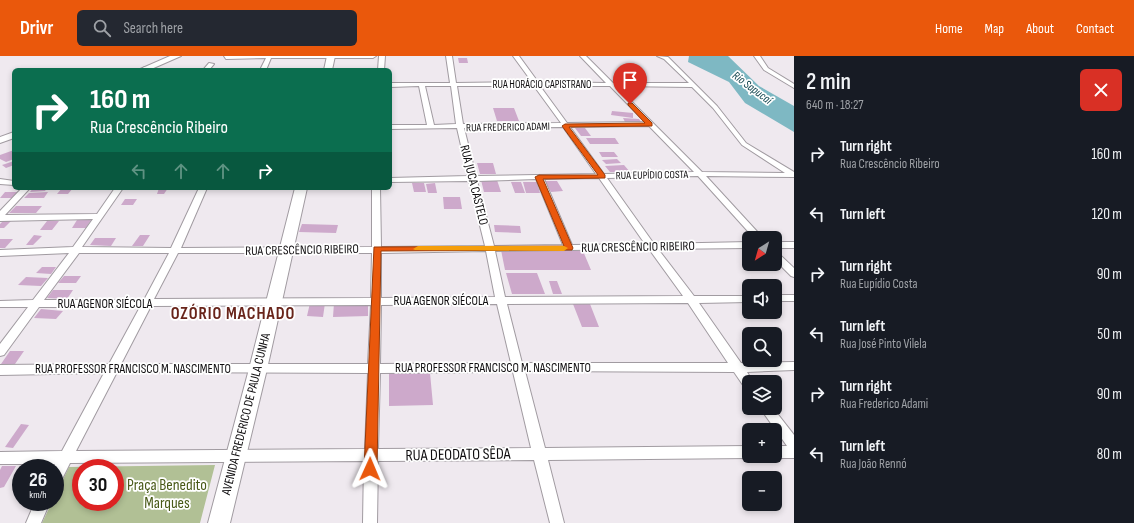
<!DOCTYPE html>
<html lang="en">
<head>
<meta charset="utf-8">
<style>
  :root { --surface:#171b24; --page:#242831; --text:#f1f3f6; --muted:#9ea1a6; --accent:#ea580c }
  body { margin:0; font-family:"Sofia Sans Condensed",sans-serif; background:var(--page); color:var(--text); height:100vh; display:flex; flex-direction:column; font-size:15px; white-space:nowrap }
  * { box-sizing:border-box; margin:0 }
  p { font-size:13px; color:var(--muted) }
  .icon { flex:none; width:22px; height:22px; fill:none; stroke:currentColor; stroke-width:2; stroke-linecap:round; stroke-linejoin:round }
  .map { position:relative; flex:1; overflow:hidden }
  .sheet { display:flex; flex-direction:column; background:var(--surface); width:340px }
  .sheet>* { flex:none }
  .hud { position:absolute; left:12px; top:12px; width:380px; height:122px; border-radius:6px; box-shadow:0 2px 6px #0003; background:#0b6e4f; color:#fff; overflow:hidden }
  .needle { width:26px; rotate:217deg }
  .tools { position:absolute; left:742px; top:175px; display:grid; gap:8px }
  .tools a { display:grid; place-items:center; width:40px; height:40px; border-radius:6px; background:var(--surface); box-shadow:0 2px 6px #0003; font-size:20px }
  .speed { position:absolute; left:12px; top:403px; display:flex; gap:8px; font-size:20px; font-weight:700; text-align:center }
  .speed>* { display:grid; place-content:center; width:52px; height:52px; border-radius:50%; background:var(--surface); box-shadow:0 2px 6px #0003; line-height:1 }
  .speed small { font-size:10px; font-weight:400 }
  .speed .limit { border:6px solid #d22; background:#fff; color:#111 }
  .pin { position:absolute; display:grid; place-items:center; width:34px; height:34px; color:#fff; margin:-41px -17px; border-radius:50% 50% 50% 0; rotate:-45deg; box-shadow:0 0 4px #0007 }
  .pin .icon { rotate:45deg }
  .me { position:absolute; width:44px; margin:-22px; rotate:1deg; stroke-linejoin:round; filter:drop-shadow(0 0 3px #0008) }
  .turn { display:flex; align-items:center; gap:14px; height:84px; padding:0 12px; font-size:18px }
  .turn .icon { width:52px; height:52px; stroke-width:2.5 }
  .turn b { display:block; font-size:28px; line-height:34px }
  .lanes { display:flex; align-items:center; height:38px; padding:0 12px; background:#0003; justify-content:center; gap:20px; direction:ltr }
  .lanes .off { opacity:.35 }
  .round { display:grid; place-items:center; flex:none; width:42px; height:42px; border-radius:6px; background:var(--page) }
  .overview { display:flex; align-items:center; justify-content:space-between; height:68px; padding:0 12px }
  h1 { font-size:24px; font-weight:600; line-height:30px }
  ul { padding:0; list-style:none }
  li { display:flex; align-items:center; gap:12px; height:60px; padding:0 12px }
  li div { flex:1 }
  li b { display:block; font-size:15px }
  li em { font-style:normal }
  header { display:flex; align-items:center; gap:24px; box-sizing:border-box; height:56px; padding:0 20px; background:var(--accent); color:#fff }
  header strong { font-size:19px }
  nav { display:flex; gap:22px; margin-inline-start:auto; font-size:14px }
  .search { width:280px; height:36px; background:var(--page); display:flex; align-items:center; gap:10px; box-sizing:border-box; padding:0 14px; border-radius:6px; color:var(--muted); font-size:15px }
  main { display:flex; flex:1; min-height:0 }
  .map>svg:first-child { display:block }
  .green { fill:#b1c095; fill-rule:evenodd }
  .water { fill:#7eb8c3 }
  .building { fill:#cda9cb }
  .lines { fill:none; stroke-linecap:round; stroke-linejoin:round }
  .minor-casing { stroke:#a19ba1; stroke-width:2 }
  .secondary-casing { stroke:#a19ba1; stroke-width:2 }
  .minor { fill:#fff; fill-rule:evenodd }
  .secondary { fill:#fff; fill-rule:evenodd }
  .route { fill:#ea580c; stroke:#983908 }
  .slow { fill:#f59e0b }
  .labels { text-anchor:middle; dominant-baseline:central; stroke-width:3.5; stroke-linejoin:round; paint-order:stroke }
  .far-street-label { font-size:11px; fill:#0f0d0f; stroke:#fff }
  .far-water-label { font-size:12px; font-style:italic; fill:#0d424b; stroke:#fff }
  .street-label { font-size:13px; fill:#0f0d0f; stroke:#fff }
  .near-street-label { font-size:16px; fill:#0f0d0f; stroke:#fff }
  .near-park-label { font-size:16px; fill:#495a18; stroke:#fff }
  .district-label { font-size:17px; font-weight:bold; letter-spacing:1px; fill:#68241a; stroke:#fff }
</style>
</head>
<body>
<header>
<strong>Drivr</strong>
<div class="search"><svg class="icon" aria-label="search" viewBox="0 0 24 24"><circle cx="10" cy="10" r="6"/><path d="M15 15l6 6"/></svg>Search here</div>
<nav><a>Home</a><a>Map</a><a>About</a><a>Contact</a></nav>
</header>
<main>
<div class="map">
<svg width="794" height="467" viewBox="0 0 794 467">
  <rect width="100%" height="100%" fill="#efe9ef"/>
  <path class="green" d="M215 409 200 467H42L52 446H55V440L69 411ZM81 412H115V446H81Z"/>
  <path class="water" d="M689 0H728L759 30 794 50V76L745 47 729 26 688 6Z"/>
  <path class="building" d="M458 2H467L468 7H459Z
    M493 52H514L519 65H497Z
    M612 55 633 57V62L611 59Z
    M623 62 639 63 642 67 625 66Z
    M575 72H585L591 80H581Z
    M586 82H615L619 88H590Z
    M14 94V98L8 100 14 98V103L6 106 0 103V99Z
    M599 96H614L618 101H602Z
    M617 103 621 107 606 108 602 104Z
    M14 105V109L6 112 2 109Z
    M477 107H493L496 118H480Z
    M624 109 630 116H610L605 110Z
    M481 124H497L501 136H484Z
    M545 125H557L563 135 551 136Z
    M511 126H521L525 137H515Z
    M523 126H537L540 137H526Z
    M412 127H424L426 136H414Z
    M435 127 437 137H428L426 128Z
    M33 132H47L45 135 30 136Z
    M62 132H73L68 138H57Z
    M159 132H168L164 138H157Z
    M5 136H18L13 142H0Z
    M48 136 44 142H24L29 137Z
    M443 141H460L462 153H444Z
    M125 143H137L133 149H121Z
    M16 150H42L36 157H9Z
    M77 164H91L86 172H72Z
    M3 165H11L4 172H0V168Z
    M47 165H59L52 174H40Z
    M302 168 338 169 336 177 299 176Z
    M494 169 520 170 521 177 495 176Z
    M34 179 42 180 33 189H26Z
    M140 179H150L143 190H132Z
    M95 182H116L111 190 90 189Z
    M0 183H13L5 192H0Z
    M501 194 583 195 591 214H505Z
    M42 211H56L51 218 36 217Z
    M506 217H537L545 238H512Z
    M64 220H81L76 227H58Z
    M26 221 48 222 41 230 18 229Z
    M549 225H557L562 238H553Z
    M53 234H73L67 243 47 242Z
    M310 247H325L323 261 307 260Z
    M334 247H368V260L333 261Z
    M573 248H590L599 271H582Z
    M41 253 63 255 56 263 34 262Z
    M10 295H24L15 308H1Z
    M389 317H430L433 349 389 350Z
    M21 368 29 369 13 392 5 391Z
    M2 410H16L4 431 0 432V414Z"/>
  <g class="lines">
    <defs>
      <path id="minor" d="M224 0H376L373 2H271L266 14H260L266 2 226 3Z
        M379 0H385L384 14H378Z
        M446 0H452L456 27 532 26 513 0H519L538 26 606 27 580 0H586L613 27H689L664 3 657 0 668 1 717 50 746 87 794 116V121L706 120 763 182H754L698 120 607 122 654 188 749 186V192L658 193 694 240H749V246L699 247 741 307 794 306V314L747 316 753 326H749V334L745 332 734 316 525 315 545 392 749 390V400H754L749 402 548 404 564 467H550L534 404 378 405 377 467H363L364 405 70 407 60 427 55 428V412H53L55 408H0V396L62 395 104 317 0 319V309L109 308 140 251H39L4 299 0 300V288L28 251H0V245L33 244 69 197 0 200V194L73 191 93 163 0 165V155L22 132H30L5 159 97 158 115 132H123L82 191 171 192 199 132H207L181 192 372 191V132H380L381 191 485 190 469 125 390 126V122L468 120 457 72 390 73V69H427L419 30 390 31V27H450ZM425 30H451L456 68 434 69ZM457 30H534L561 67 463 68ZM540 30H610L645 66 567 67ZM616 30 692 31 713 52 742 89 785 117 702 116ZM649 70 694 116 604 118 570 71ZM563 71 596 118 476 120 464 72ZM599 122 645 188 572 189 544 123ZM536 123 563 189 494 190 477 125ZM649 193 683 240 505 241 495 195ZM486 195 495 241 381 242V197ZM79 197H169L144 244H44ZM178 197H372L371 242 154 243ZM688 247 728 307H522L507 248ZM497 248 511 307 380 308 381 249ZM371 249 368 308H121L151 250ZM117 316 368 317 365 393 76 395ZM513 316 531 392 378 393 380 317Z
        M754 0H760L768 12 794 28V32L764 14Z
        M209 7 214 8 209 14H203Z
        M145 11 158 14H143V12Z
        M0 123 14 125V129L0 128Z
        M775 186H794V192H775Z
        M775 196 778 197 794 212V221L791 220 775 204Z
        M775 239H794V245H775Z
        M760 352H773L794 379V402H775L770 400H775V390H787Z
        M35 446H50L41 467H26Z"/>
      <path id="secondary" d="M170 0H181L149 14H138Z
        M327 0H335L332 14H324Z
        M14 76V82L0 87V81Z
        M295 132H307L267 313 230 467H208L249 313Z"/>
    </defs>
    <use href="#minor" class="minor-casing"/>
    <use href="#secondary" class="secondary-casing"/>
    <use href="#minor" class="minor"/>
    <use href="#secondary" class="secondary"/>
  </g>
  <path class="route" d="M628 47H632L652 67V70L569 71 605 119V122L543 123 573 192 572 194 381 195 377 413 375 417 370 419 366 417 364 413 374 191 564 190 535 121 539 119H598L562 70 565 68 645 67 628 49Z"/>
  <path class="slow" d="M418 190H564L568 192 564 195 415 194 413 193Z"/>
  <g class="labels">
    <g class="far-street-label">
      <text x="542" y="28">RUA HORÁCIO CAPISTRANO</text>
      <text transform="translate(508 71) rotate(-1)">RUA FREDERICO ADAMI</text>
      <text transform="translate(652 119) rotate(-1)">RUA EUPÍDIO COSTA</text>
    </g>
    <g class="far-water-label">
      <text transform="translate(752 32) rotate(37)">Rio Sapucaí</text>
    </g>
    <g class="street-label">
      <text transform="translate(474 129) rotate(76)">RUA JUCA CASTELO</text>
      <text transform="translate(638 191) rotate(-1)">RUA CRESCÊNCIO RIBEIRO</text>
      <text transform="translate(302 194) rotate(-1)">RUA CRESCÊNCIO RIBEIRO</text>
      <text x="441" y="245">RUA AGENOR SIÉCOLA</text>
      <text x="105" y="248">RUA AGENOR SIÉCOLA</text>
      <text x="493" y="312">RUA PROFESSOR FRANCISCO M. NASCIMENTO</text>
      <text x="133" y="313">RUA PROFESSOR FRANCISCO M. NASCIMENTO</text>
      <text transform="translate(246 358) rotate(-76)">AVENIDA FREDERICO DE PAULA CUNHA</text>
    </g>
    <g class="near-street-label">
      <text transform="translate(458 399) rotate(-1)">RUA DEODATO SÊDA</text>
    </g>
    <g class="near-park-label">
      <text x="167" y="429">Praça Benedito<tspan x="167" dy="18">Marques</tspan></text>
    </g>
    <g class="district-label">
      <text x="233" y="258">OZÓRIO MACHADO</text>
    </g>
  </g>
</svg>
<div class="tools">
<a><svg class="needle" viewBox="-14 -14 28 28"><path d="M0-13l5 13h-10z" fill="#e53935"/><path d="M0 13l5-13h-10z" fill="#9ea1a6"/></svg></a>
<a><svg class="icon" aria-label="sound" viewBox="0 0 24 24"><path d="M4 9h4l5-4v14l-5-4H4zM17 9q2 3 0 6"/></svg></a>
<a><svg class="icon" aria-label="search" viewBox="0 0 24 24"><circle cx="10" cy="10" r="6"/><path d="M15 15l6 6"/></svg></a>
<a><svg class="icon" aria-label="layers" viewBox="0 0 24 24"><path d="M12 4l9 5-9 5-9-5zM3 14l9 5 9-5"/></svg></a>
<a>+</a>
<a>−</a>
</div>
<div class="speed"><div>26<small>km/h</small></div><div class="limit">30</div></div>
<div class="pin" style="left:630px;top:48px;background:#d93025"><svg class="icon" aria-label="arrive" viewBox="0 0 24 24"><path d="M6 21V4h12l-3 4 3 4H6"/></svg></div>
<svg class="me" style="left:370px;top:413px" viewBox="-20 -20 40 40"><path d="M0-17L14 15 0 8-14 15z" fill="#ea580c" stroke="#fff" stroke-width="4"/></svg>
<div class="hud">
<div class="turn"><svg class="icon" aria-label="right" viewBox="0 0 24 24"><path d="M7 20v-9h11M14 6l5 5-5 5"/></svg><div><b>160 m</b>Rua Crescêncio Ribeiro</div></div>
<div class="lanes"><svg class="icon off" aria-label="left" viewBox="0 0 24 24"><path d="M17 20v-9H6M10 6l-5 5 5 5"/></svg><svg class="icon off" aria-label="ahead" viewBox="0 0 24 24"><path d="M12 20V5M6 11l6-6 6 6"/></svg><svg class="icon off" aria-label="ahead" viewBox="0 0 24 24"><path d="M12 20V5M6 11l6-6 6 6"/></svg><svg class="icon" aria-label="right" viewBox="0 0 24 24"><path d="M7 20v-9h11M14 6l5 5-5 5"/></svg></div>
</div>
</div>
<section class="sheet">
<div class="overview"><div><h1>2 min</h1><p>640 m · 18:27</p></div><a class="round" style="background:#d93025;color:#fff"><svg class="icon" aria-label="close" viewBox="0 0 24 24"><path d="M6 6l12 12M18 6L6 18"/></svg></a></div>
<ul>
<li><svg class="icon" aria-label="right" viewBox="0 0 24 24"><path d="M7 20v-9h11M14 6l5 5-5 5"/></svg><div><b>Turn right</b><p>Rua Crescêncio Ribeiro</p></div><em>160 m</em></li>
<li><svg class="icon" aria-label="left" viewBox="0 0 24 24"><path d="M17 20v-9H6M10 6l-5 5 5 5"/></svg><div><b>Turn left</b></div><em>120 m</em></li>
<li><svg class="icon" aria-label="right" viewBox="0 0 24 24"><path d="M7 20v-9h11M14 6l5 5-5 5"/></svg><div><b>Turn right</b><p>Rua Eupídio Costa</p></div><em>90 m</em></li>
<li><svg class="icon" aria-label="left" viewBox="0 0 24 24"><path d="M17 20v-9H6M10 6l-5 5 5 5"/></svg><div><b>Turn left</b><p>Rua José Pinto Vilela</p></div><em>50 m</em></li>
<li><svg class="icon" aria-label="right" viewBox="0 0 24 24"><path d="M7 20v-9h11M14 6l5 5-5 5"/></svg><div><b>Turn right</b><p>Rua Frederico Adami</p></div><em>90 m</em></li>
<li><svg class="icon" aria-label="left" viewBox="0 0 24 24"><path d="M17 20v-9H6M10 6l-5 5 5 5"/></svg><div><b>Turn left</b><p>Rua João Rennó</p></div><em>80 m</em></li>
</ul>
</section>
</main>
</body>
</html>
